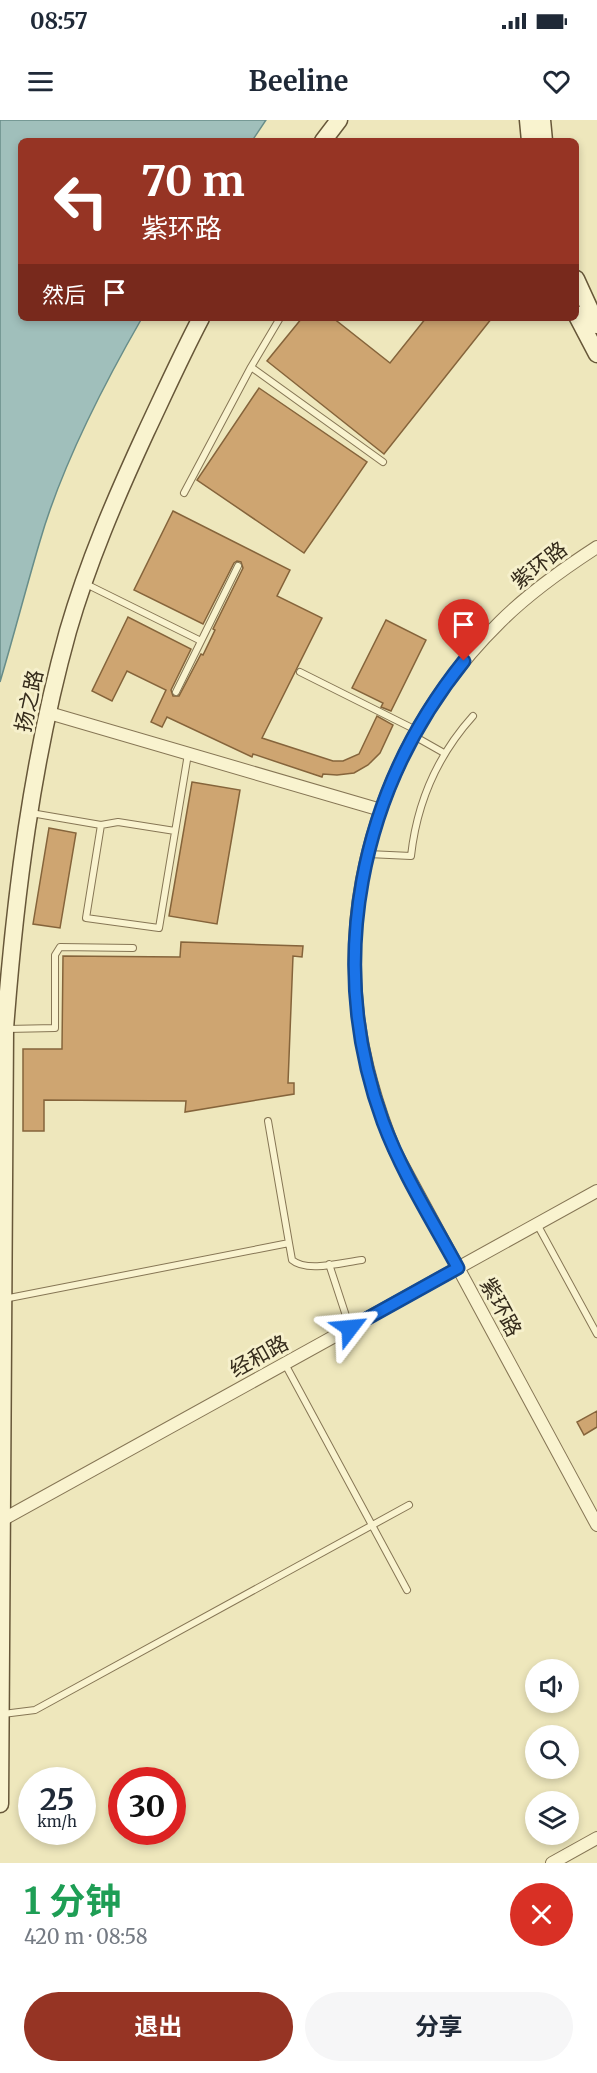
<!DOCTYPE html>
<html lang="zh">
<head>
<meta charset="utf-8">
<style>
  :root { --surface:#fff; --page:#f6f6f7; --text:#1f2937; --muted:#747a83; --accent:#963424 }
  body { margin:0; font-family:Merriweather,"Noto Sans SC",serif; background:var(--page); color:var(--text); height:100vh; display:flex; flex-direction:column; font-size:22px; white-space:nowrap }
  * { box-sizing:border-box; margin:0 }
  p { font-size:20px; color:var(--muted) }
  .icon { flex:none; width:33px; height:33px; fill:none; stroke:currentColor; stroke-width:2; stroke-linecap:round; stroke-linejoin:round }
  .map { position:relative; height:1743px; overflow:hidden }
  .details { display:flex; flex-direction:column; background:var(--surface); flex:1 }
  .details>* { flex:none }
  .banner { position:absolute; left:18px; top:18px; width:561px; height:183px; border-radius:9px; box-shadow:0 3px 9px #0003; background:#963424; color:#fff; overflow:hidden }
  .tools { position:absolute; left:525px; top:1539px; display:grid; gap:12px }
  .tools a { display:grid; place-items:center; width:54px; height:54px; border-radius:50%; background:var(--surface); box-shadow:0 3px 9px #0003; font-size:30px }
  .speed { position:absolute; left:18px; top:1647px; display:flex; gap:12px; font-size:30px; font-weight:700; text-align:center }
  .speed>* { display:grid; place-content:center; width:78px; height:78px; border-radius:50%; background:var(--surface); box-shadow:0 3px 9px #0003; line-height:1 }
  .speed small { font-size:15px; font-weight:400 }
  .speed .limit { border:9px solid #d22; background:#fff; color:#111 }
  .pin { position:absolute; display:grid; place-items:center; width:51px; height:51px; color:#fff; margin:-62px -26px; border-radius:50% 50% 50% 0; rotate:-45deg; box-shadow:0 0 6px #0007 }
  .pin .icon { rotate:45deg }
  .me { position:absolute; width:66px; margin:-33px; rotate:61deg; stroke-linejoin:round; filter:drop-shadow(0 0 4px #0008) }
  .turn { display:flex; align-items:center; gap:21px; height:126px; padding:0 24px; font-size:27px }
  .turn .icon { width:78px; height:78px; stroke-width:2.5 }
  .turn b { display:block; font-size:42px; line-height:51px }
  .then { display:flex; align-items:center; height:57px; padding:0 24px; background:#0003; gap:12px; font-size:22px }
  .round { display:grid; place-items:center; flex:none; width:63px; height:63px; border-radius:32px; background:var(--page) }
  .overview { display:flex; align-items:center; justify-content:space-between; height:102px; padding:0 24px }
  h1 { font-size:36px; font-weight:700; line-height:45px; color:#1e9e55 }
  .primary-button { display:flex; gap:12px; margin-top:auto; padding:12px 24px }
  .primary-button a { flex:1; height:69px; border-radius:36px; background:var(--accent); color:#fff; font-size:24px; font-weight:700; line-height:69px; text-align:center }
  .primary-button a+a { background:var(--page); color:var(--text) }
  .status { display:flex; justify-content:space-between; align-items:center; height:42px; padding:0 30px; background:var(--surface); direction:ltr }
  .status svg { height:16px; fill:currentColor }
  header { display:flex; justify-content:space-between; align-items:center; height:78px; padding:0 24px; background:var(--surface); font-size:27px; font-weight:700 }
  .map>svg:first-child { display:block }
  .water { fill:#a0bfbb; stroke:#688d89; stroke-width:1.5 }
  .building { fill:#cea571; stroke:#85643b; stroke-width:1.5 }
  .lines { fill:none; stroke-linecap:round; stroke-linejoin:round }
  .lane-casing { stroke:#867655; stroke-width:8 }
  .street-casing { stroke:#867655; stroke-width:14 }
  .secondary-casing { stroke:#675739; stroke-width:19 }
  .lane { stroke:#f9f3cf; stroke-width:6 }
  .street { stroke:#f9f3cf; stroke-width:12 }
  .secondary { stroke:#f9f3cf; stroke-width:16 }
  .route-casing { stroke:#114b97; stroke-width:15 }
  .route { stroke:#1a73e8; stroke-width:10 }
  .labels { text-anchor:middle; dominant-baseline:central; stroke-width:6; stroke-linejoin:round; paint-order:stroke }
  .street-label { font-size:21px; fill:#352b1b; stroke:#f6f0cc }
</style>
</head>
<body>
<div class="status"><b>08:57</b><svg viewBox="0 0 49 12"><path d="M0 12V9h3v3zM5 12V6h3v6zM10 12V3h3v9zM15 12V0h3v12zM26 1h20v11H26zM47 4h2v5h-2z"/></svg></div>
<header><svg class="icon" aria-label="menu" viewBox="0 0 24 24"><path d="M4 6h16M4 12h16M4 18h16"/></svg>Beeline<svg class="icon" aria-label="heart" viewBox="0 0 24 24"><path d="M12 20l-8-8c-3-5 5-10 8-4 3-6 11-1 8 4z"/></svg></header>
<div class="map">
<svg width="597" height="1743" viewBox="0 0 597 1743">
  <rect width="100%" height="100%" fill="#eee7bc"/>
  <path class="water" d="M0 0H266L252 21H21V198H142C104 264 61 348 40 421 26 468 14 515 0 562Z"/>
  <path class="building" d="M302 198H333L390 243 426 198H492L384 334 267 241Z
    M259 268 367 342 304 433 197 360Z
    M173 391 290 450 277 476 322 498 262 618 333 641H343L359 634 377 596 393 605 380 633 368 645 354 653 337 655 323 654 322 657 253 634 252 637 167 597 162 607 151 602 166 570 127 551 112 581 92 571 128 497 191 529 171 570 173 576H179L201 534 203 535 215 510 213 509 243 448 241 442 237 441 234 443 203 504 134 470Z
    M386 500 426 520 391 591 381 587 383 583 352 568Z
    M192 662 240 670 217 804 169 796Z
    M49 708 76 713 60 808 33 804Z
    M181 822 303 826 302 837 293 836 288 963H294V974L185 992 186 981 44 980V1011H23V929H62L63 836 180 837Z
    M597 1291V1307L584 1315 577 1302Z"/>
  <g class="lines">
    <defs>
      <path id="lane" d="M251 247 383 342
        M184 373 251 247 280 198
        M86 464 201 521
        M300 552 416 610
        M176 572 238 446
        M414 616 444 633
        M31 693 101 705 118 702 175 711
        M101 705 86 798 159 808 188 634
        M368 734 411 736C417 682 437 636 473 596
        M7 909 55 908V835L60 827 133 828
        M537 1104 597 1214
        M289 1123 292 1140C307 1153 344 1142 362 1140
        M329 1144 350 1208
        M4 1179 289 1123 268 1001
        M285 1244 407 1470
        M3 1594 35 1590 409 1385"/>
      <path id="street" d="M597 427C563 449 529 473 500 502 399 601 342 745 357 886 362 937 376 984 395 1031L597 1405
        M49 593 381 690
        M2 1400 597 1071
        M552 1743 597 1718"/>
      <path id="secondary" d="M528 0 530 21
        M542 0 544 21
        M323 21 339 0
        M576 159 597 205
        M576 194 597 234
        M0 1684 5 909C15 776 32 640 68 511 88 442 116 377 146 312 164 274 181 236 201 198"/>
    </defs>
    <use href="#lane" class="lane-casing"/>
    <use href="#street" class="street-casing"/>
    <use href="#secondary" class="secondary-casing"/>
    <use href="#lane" class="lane"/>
    <use href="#street" class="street"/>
    <use href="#secondary" class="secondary"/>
  </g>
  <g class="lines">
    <defs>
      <path id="route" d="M350 1208 458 1148C432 1100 402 1053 383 1002 325 843 359 672 464 541"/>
    </defs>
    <use href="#route" class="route-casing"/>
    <use href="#route" class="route"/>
  </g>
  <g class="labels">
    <g class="street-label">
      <text transform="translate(539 445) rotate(-37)">紫环路</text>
      <text transform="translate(29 581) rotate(-78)">扬之路</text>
      <text transform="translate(501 1187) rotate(62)">紫环路</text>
      <text transform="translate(259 1236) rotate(-29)">经和路</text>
    </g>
  </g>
</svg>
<div class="tools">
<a><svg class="icon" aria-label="sound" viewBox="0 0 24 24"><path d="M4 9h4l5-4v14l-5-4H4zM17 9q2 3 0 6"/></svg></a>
<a><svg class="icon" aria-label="search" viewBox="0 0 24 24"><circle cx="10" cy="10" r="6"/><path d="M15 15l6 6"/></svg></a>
<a><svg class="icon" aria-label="layers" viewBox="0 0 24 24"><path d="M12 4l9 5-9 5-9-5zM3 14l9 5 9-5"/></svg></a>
</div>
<div class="speed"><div>25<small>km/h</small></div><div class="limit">30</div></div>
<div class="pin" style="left:464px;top:541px;background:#d93025"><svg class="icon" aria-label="arrive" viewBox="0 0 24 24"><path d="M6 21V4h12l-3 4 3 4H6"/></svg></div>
<svg class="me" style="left:350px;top:1208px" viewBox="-20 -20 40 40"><path d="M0-17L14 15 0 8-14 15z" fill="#1a73e8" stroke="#fff" stroke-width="4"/></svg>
<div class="banner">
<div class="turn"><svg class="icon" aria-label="left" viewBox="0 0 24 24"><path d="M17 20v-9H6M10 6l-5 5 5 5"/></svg><div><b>70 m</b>紫环路</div></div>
<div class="then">然后<svg class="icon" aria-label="arrive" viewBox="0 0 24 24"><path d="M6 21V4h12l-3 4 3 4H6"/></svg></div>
</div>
</div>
<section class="details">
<div class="overview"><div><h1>1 分钟</h1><p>420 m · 08:58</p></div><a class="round" style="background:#d93025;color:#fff"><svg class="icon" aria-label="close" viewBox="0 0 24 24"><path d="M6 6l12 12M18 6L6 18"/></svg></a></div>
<div class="primary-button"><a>退出</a><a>分享</a></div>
</section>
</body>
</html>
